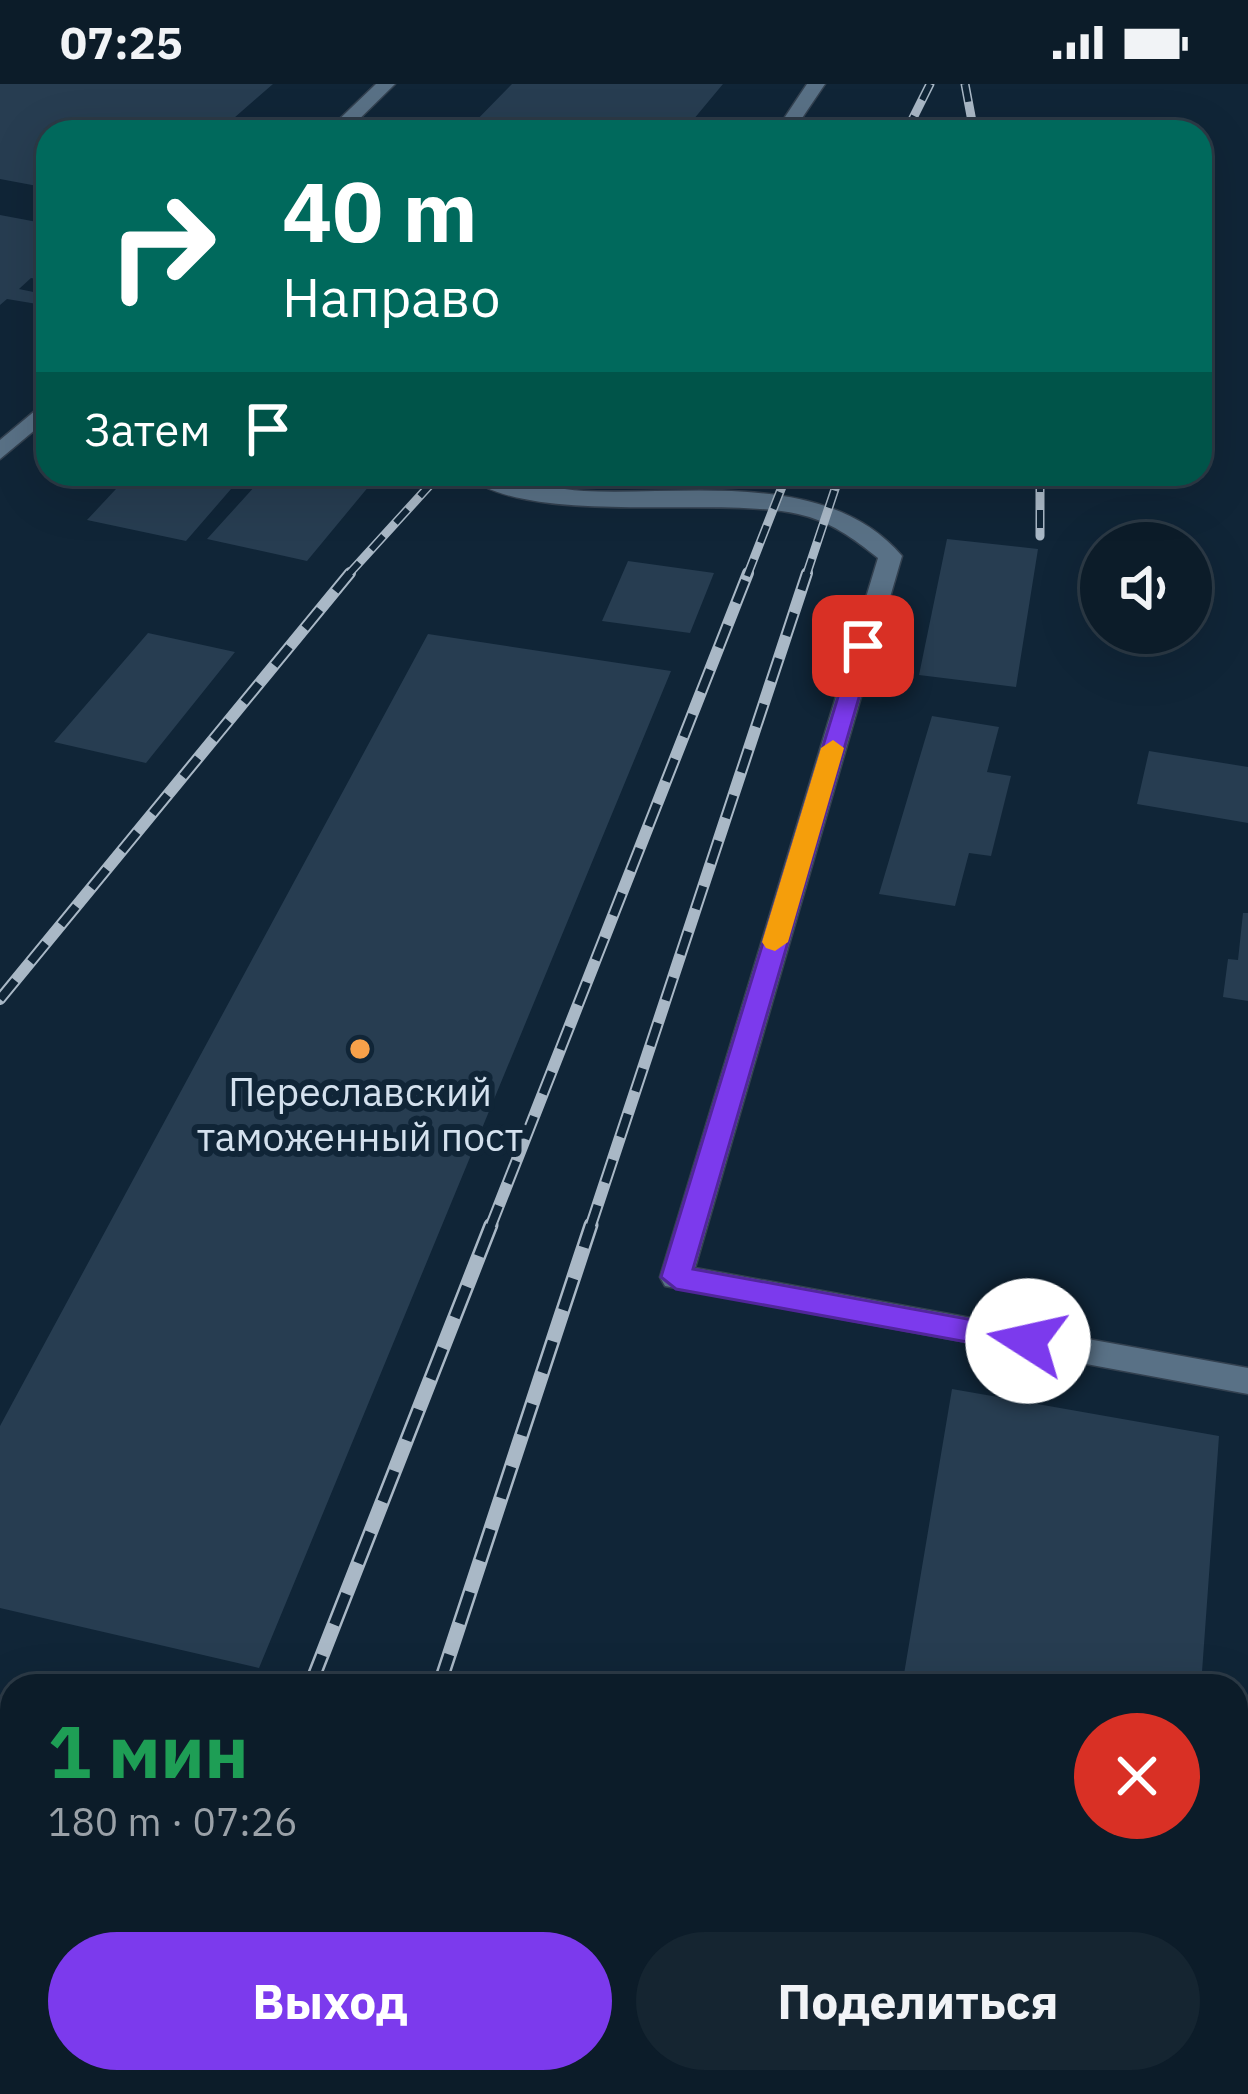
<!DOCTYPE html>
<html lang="ru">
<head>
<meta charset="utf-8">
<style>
  :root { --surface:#0c1c29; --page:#152531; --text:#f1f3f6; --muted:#9aa1a8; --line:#2c3a46; --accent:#7c3aed }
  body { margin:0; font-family:"IBM Plex Sans",sans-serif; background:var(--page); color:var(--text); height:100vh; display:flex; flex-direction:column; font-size:45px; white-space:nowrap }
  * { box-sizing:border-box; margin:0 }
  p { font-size:39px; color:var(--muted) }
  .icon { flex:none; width:66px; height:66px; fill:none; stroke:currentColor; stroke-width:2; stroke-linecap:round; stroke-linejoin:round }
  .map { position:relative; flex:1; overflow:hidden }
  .panel { position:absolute; left:0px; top:1590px; width:1248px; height:420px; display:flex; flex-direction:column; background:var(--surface); border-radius:36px 36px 0 0; box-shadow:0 12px 48px #0002,0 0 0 3px var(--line) }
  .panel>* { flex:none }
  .hud { position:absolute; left:36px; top:36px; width:1176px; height:366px; border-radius:36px; box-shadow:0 12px 48px #0002,0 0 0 3px var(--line); background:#00695c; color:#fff; overflow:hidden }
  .buttons { position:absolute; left:1080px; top:438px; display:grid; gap:24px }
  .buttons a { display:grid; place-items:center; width:132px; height:132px; border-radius:50%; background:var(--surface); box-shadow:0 12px 48px #0002,0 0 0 3px var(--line); font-size:60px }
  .pin { position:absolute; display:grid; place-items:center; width:102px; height:102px; color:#fff; margin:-51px; border-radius:24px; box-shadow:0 6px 18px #0006 }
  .me { position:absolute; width:132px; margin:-66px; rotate:280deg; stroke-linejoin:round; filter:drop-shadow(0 0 9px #0008) }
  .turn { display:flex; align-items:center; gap:42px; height:252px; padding:0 48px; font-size:54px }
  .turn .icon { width:156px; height:156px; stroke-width:2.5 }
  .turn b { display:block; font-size:84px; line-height:102px }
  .then { display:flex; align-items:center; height:114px; padding:0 48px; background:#0003; gap:24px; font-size:45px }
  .round { display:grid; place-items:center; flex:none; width:126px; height:126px; border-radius:63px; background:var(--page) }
  .summary { display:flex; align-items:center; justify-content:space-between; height:204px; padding:0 48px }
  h1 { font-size:72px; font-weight:700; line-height:90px; color:#1e9e55 }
  .cta { display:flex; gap:24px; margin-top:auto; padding:24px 48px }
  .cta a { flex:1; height:138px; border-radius:72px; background:var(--accent); color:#fff; font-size:48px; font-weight:700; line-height:138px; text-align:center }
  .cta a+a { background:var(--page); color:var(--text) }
  .status { display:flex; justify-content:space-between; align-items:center; height:84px; padding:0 60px; background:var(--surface); direction:ltr }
  .status svg { height:33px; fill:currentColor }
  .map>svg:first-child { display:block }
  .building { fill:#273d51 }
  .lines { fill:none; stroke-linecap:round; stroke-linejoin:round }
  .minor-casing { stroke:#334150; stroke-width:3 }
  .minor { fill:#597186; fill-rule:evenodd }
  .rail-far2-casing { stroke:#a9b8c6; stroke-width:9 }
  .rail-far1-casing { stroke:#a9b8c6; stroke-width:12 }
  .rail-casing { stroke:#a9b8c6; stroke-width:15 }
  .rail-far2 { stroke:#102537; stroke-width:6; stroke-dasharray:18; stroke-linecap:butt }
  .rail-far1 { stroke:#102537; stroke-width:8; stroke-dasharray:24; stroke-linecap:butt }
  .rail { stroke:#102537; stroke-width:10; stroke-dasharray:33; stroke-linecap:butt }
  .route { fill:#7c3aed; stroke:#51269a; stroke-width:3 }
  .slow { fill:#f59e0b }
  .poi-dot { fill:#f7a14a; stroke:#102537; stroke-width:4.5 }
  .labels { text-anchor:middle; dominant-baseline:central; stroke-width:12; stroke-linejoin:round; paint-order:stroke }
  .poi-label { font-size:39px; fill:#d4e1ee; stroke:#102537 }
</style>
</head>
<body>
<div class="status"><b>07:25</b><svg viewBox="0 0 49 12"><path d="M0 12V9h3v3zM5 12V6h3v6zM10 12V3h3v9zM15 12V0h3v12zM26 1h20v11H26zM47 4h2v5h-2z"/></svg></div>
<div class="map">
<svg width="1248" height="2010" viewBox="0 0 1248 2010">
  <rect width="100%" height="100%" fill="#102537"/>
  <path class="building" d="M0 0H273L218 48H48V104L0 95Z
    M512 0H723L683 48H465Z
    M0 131 48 140V197L31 194 19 205 48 211 37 220 7 215 0 221Z
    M130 390H244L186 457 87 436Z
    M266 390H379L307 477 207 455Z
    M947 455 1038 465 1016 603 919 591Z
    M628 477 714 489 690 549 602 537Z
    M148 549 235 568 146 679 54 658Z
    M428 550 671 587 259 1584 0 1524V1342Z
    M932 632 999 643 987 688 1011 692 991 772 969 769 955 822 879 810Z
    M1149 667 1248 683V739L1137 720Z
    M1243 829H1248V917L1223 913 1228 875 1238 876Z
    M952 1305 1219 1352 1201 1602H902Z
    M903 1998H1099L1098 2010H901Z"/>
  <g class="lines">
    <defs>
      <path id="minor" d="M376 0H395L346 48H326Z
        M807 0H825L800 37H788L785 33Z
        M48 316V335L0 375V356Z
        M465 390C505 390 543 405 584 407 685 412 827 384 902 472L695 1184 1248 1284V1310L665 1202 660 1193 878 474C853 454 830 437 798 430 715 411 525 444 465 390Z"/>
    </defs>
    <use href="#minor" class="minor-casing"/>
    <use href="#minor" class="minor"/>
    <defs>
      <path id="rail-far2" d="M965 0 974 48
        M906 48 930 0
        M1040 390V452
        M347 492 440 390
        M747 492 787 390
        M806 492 840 390"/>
      <path id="rail-far1" d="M0 915 350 489
        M490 1144 748 489
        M590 1144 807 489"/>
      <path id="rail" d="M310 1602 491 1141
        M439 1602 591 1141
        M150 2010 155 1998
        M304 2010 308 1998
        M626 2010 628 1998"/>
    </defs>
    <use href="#rail-far2" class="rail-far2-casing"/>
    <use href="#rail-far1" class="rail-far1-casing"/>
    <use href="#rail" class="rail-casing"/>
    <use href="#rail-far2" class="rail-far2"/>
    <use href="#rail-far1" class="rail-far1"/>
    <use href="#rail" class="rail"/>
  </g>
  <path class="route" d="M855 557 874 562 693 1185 1028 1246 1043 1257 1028 1269 676 1205 661 1193Z"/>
  <path class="slow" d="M833 656 844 664 788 858 775 867 766 864 762 858 821 664Z"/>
  <circle class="poi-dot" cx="360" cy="965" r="12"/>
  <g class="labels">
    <g class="poi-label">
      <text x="360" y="1007">Переславский<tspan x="360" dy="45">таможенный пост</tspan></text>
    </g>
  </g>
</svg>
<div class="buttons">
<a><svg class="icon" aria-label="sound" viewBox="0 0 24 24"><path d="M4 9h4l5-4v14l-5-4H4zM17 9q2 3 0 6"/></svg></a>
</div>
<div class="pin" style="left:863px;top:562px;background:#d93025"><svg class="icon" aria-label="arrive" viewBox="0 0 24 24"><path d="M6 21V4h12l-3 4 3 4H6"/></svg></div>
<svg class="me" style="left:1028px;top:1257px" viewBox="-20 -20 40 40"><circle r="19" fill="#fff"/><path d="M0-13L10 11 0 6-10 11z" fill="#7c3aed"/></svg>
<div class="hud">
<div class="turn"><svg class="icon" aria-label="right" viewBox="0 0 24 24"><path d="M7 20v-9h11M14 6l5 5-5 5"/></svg><div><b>40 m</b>Направо</div></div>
<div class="then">Затем<svg class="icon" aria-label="arrive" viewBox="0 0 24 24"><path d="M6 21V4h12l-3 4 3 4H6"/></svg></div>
</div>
<section class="panel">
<div class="summary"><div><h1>1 мин</h1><p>180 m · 07:26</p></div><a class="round" style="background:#d93025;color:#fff"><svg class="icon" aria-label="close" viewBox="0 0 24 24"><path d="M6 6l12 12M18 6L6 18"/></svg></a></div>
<div class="cta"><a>Выход</a><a>Поделиться</a></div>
</section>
</div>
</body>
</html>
